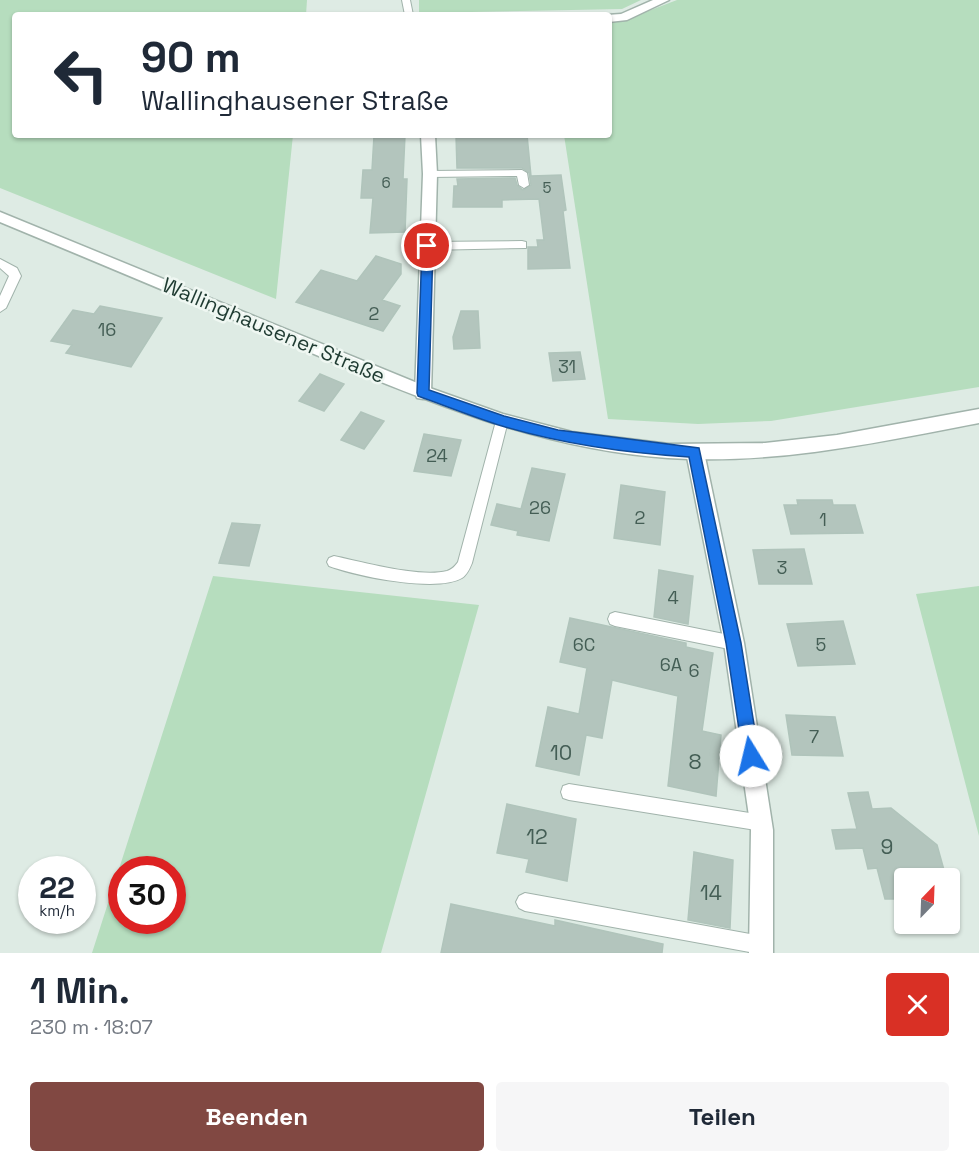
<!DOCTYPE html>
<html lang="de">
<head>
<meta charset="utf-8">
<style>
  :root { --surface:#fff; --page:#f6f6f7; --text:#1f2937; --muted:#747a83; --accent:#814842 }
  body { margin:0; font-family:"Space Grotesk",sans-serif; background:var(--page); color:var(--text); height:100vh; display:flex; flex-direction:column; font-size:22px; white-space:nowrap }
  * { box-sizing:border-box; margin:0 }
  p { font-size:20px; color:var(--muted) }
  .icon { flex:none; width:33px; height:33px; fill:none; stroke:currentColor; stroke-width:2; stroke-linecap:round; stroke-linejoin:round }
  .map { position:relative; height:953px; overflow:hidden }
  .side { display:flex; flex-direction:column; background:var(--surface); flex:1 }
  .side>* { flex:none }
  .top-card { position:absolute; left:12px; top:12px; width:600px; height:126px; border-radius:6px; box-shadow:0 2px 4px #0004; background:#fff; color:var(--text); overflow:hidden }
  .needle { width:39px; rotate:23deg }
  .fabs { position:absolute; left:894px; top:868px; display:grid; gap:12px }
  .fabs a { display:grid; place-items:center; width:66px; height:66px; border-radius:6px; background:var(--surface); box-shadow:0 2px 4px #0004; font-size:30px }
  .speed { position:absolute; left:18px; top:856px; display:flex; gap:12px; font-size:30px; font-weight:700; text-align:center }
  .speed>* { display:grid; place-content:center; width:78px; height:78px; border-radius:50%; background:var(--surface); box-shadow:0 2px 4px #0004; line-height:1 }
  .speed small { font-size:15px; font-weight:400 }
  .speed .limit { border:9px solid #d22; background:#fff; color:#111 }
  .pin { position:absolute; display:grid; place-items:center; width:51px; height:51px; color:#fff; margin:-26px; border:3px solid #fff; border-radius:50%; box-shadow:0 2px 6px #0007 }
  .me { position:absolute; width:66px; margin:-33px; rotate:351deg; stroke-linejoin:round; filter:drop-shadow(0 0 4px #0008) }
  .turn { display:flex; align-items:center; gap:21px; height:126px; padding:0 30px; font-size:27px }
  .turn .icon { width:78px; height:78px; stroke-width:2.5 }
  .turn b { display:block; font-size:42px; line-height:51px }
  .round { display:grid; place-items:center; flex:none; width:63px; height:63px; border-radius:6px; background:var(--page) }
  .head { display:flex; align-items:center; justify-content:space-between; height:102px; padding:0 30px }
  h1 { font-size:36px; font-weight:800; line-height:45px }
  .cta { display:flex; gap:12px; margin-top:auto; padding:12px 30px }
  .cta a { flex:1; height:69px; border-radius:6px; background:var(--accent); color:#fff; font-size:24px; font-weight:800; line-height:69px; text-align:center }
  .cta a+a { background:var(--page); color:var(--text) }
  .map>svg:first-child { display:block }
  .green { fill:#b6ddbe; fill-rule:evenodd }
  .building { fill:#b3c5bd; stroke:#b0c4bb; stroke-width:1.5 }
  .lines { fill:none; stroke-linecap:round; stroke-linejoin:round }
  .service-casing { stroke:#a1b3ab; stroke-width:2 }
  .minor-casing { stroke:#a1b3ab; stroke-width:3 }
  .tertiary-casing { stroke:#a1b3ab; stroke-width:3 }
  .service { fill:#fff; fill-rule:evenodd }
  .minor { fill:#fff; fill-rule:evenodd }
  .tertiary { fill:#fff; fill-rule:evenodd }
  .route { fill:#1a73e8; stroke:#114b97; stroke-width:1.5 }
  .labels { text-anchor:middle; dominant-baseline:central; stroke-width:5; stroke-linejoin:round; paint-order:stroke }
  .far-number-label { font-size:15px; fill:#445e55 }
  .number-label { font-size:18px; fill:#445e55 }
  .street-label { font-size:21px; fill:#1f3b32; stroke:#eff7f2 }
  .near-number-label { font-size:21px; fill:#445e55 }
</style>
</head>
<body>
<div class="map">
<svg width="979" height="953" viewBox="0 0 979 953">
  <rect width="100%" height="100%" fill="#deebe4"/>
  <path class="green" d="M0 0H307L306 15H15V135H293L276 299 0 188Z
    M419 0H641L622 9 419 13Z
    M677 0H979V387L771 421 698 424 608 419 564 135H609V21L625 20Z
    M213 576 479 605 381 953H92ZM122 870H172V921H122Z
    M979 586V836L916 594Z"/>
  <path class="building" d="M377 135H405L403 179H407L405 232 370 233 373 198H361L363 170H372L374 136Z
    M456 135H527L531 176 561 175 566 210 563 211 570 268 528 269V247H538L537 240H544L539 199 502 200V207H453L454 186H458L457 179 515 178 517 185 523 190 531 185 529 173 522 168H457Z
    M376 256 401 264V274L382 300 400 306 383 331 296 302 321 270 357 281Z
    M100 306 162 318 131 367 66 353 72 345 51 341 73 310 94 314Z
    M461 311H478L480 348 454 349 453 337Z
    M580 352 585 379 553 381 549 353Z
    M320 374 344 384 324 411 299 401Z
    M361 412 384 421 364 449 341 440Z
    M424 434 461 440 451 476 414 471Z
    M532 468 565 474 549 541 517 535 518 531 491 525 497 504 521 509Z
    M621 485 665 492 660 545 614 538Z
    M797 500H832L833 505H855L863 533 791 534 784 505H798Z
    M232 523 260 525 249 566 219 563Z
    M804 549 812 584H759L753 550Z
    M659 570 693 576 688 624 654 617Z
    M570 618 686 643V647L713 653 702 731 721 735 716 796 668 786 678 696 612 680 602 738 586 735 579 775 536 766 548 707 579 714 587 668 560 662Z
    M843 621 855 664 798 666 787 624Z
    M786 715 835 717 843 756 792 755Z
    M868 792 872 809 891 808 937 845 944 870 907 871 909 879H904V899H885L877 868 868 869 863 848 836 849 832 830 857 829 848 793Z
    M507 804 576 819 567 881 526 872 529 859 497 853Z
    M694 852 733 860 730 928 688 920Z
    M451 904 555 926V920L663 944 662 953H441Z"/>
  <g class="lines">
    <defs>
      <path id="service" d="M402 0H410L413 15H405Z
        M522 170 527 173 529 185 524 188 519 185 517 176 430 177 425 174 430 171Z
        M522 241 526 242V248L427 250 421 246 427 242Z
        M0 259 17 268 21 276 6 308 0 312V296L9 276 0 268Z
        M502 416 508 421 472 563C470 568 467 575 462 578 437 593 356 576 329 566L327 562 329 558 334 556C363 562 419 578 447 571 453 569 455 566 458 562L496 421Z
        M615 612 734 636 739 638 742 643 739 648 734 650 615 626 610 624 608 619 610 614Z
        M569 784 762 815 768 817 770 823 768 829 762 831 569 800 563 798 561 792 563 786Z
        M525 893 761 936 767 939 770 945 767 951 755 953 525 911 519 908 516 902 519 896Z"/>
      <path id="minor" d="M653 0H669L627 20 609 22V15H607L621 14Z
        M421 135H435L437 174 431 393 429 398 423 399 417 398 415 393 423 174Z
        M695 445 701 447 704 452 744 643 773 830V953H749L751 830 724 643 686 452 689 447Z"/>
      <path id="tertiary" d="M0 212 427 387 503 414 572 432 669 444 765 443 837 435 979 409V423C876 443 773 465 668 458 535 449 416 397 295 346 197 304 99 263 0 222Z"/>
    </defs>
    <use href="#service" class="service-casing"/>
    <use href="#minor" class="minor-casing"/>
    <use href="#tertiary" class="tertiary-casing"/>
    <use href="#service" class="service"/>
    <use href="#minor" class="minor"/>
    <use href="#tertiary" class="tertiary"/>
  </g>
  <path class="route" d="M427 242 433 246 429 390 504 416 558 430 699 448 741 643 759 756 757 761 751 764 745 761 743 756 726 643 689 457C626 453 562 444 502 426 473 417 446 406 418 396L417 393 422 246Z"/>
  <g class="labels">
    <g class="far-number-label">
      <text x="386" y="182">6</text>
      <text x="547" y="187">5</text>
    </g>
    <g class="number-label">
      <text x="374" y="313">2</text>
      <text x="107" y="329">16</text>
      <text x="567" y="366">31</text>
      <text x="437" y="455">24</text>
      <text x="540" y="507">26</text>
      <text x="640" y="517">2</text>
      <text x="823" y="519">1</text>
      <text x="782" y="567">3</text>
      <text x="673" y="597">4</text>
      <text x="584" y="644">6C</text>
      <text x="821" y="644">5</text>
      <text x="671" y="664">6A</text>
      <text x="694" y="670">6</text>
      <text x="814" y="736">7</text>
    </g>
    <g class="street-label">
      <text transform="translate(274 330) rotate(23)">Wallinghausener Straße</text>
    </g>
    <g class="near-number-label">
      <text x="561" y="752">10</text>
      <text x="695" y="761">8</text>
      <text x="537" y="836">12</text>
      <text x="887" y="846">9</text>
      <text x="711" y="892">14</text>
    </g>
  </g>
</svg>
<div class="fabs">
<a><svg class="needle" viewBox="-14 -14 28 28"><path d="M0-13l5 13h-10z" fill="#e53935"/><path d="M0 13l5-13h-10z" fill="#747a83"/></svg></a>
</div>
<div class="speed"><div>22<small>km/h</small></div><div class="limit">30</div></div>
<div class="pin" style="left:427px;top:246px;background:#d93025"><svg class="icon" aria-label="arrive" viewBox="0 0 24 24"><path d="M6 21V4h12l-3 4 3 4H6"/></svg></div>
<svg class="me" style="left:751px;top:756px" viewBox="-20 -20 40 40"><circle r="19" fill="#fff"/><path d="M0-13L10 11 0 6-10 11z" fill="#1a73e8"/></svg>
<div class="top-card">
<div class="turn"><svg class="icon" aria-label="left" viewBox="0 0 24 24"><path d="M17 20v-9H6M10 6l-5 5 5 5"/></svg><div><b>90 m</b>Wallinghausener Straße</div></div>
</div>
</div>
<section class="side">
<div class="head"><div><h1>1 Min.</h1><p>230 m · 18:07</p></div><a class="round" style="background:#d93025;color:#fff"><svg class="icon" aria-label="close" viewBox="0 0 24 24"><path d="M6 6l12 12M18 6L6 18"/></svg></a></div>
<div class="cta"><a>Beenden</a><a>Teilen</a></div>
</section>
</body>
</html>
